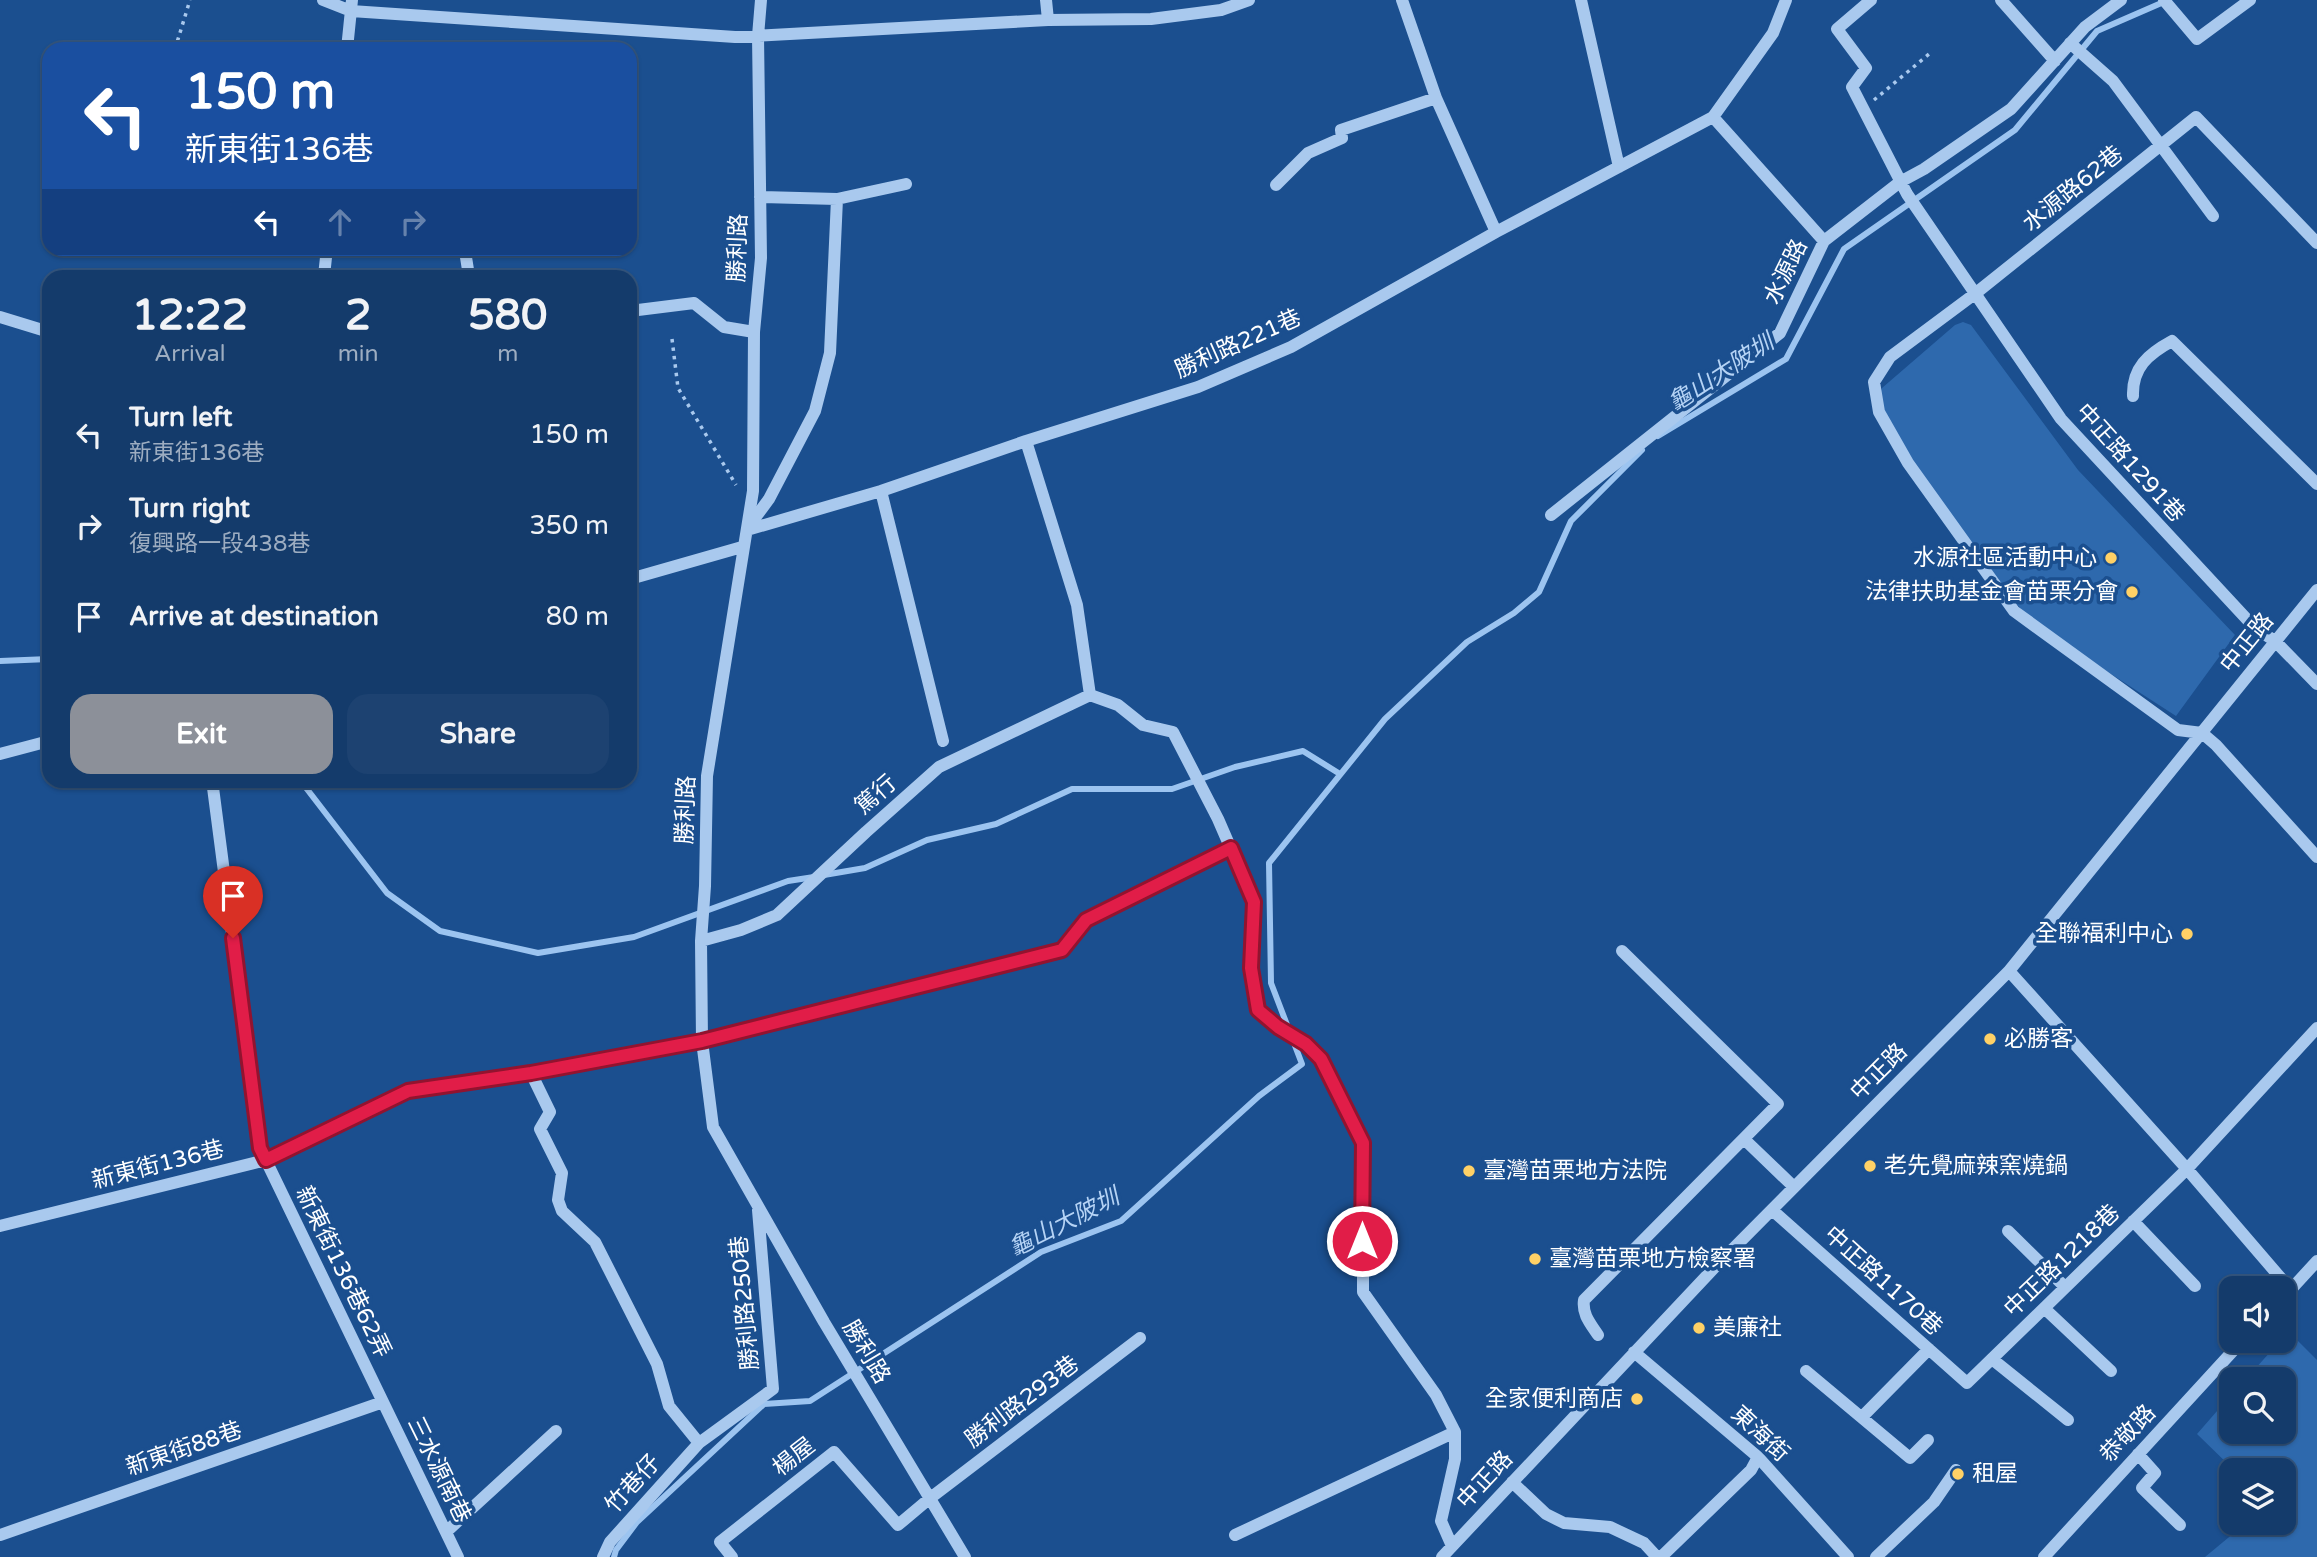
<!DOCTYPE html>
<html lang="en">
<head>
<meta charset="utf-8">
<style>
  :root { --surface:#143b6b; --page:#1d4271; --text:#f1f3f6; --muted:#9dadc1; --line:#33557e; --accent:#8c9099 }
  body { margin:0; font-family:"Varela Round","Noto Sans TC",sans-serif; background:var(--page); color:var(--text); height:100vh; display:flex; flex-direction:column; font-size:26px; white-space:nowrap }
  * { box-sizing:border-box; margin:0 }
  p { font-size:23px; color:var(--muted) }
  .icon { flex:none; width:38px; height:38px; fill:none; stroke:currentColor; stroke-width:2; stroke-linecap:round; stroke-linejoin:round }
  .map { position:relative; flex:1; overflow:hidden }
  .panel { position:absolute; left:42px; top:270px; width:595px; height:518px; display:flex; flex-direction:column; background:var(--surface); border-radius:21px; box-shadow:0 2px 5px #0004,0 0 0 2px var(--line) }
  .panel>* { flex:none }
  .banner { position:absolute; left:42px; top:42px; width:595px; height:214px; border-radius:21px; box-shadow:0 2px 5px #0004,0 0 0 2px var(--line); background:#1a4fa0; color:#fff; overflow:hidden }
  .buttons { position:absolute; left:2219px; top:1276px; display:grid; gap:14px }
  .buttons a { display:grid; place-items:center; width:77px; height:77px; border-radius:14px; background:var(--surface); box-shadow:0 2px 5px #0004,0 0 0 2px var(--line); font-size:35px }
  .pin { position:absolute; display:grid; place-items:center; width:60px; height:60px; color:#fff; margin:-72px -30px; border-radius:50% 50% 50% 0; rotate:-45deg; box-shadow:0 0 7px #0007 }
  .pin .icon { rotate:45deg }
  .me { position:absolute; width:77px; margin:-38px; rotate:0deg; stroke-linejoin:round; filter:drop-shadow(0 0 5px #0008) }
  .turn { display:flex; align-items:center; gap:24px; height:147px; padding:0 28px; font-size:32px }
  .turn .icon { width:91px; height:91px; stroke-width:2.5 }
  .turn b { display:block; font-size:49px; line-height:60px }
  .lanes { display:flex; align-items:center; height:66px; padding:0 28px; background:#0003; justify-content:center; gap:35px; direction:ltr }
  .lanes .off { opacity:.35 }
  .eta { display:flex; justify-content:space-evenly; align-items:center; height:119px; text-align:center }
  .eta b { font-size:42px; font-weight:800; line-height:49px }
  .primary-button { display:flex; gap:14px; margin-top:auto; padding:14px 28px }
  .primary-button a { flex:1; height:80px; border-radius:21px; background:var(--accent); color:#fff; font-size:28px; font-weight:800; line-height:80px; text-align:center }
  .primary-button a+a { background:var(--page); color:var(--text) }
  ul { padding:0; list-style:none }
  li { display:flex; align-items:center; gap:21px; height:91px; padding:0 28px }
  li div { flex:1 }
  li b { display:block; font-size:26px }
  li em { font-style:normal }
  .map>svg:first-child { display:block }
  .green { fill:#2e69ad }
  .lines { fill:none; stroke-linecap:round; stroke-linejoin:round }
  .stream { stroke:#9cc4f0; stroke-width:6 }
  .path { stroke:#a9c9ee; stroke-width:3.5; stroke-dasharray:3.5 5; stroke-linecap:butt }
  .minor { stroke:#a9c9ee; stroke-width:12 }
  .route-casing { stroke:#92132f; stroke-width:18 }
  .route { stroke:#e11d48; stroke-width:12 }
  .poi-dot { fill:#ffd166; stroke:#1b4f8f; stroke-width:2.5 }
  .labels { text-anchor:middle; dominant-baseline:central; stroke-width:7; stroke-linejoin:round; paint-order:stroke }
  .street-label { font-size:23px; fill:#fff; stroke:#1b4f8f }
  .poi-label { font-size:23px; fill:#fff; stroke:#1b4f8f; text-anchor:start }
  .water-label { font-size:24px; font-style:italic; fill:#b5d3f5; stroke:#1b4f8f }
</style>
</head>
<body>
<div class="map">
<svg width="2317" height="1557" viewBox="0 0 2317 1557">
  <rect width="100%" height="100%" fill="#1b4f8f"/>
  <path class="green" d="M1963 322 1971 325 2078 470 2235 635 2176 716 2032 623 1985 564 1882 423 1877 403 1882 388 1955 325Z
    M2288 1331 2317 1360V1557H2205L2246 1523 2284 1522V1470H2234L2197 1434 2231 1395V1432H2284V1379H2246L2280 1341 2284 1340V1336Z"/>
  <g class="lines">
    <path class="stream" d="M1658 436 1786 359 1844 249 2015 130 2097 31 2166 1
      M0 661 49 659
      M300 780 387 893 440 931 538 953 634 937 788 881 814 877
      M824 875 865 868 927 840 996 824 1072 789H1172L1235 767 1303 751 1340 774
      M614 1557 616 1550 637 1522 764 1404 810 1401 1041 1252 1121 1221 1259 1096 1302 1064 1271 983 1269 863 1385 719 1467 642 1514 613 1539 592 1571 521 1642 450"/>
    <path class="path" d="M175 49 190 0
      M1874 100 1929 54
      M672 339 678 388 736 485"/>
    <path class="minor" d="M323 0 351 11 735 37 1048 20 1151 19 1221 10 1249 0
      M761 0 758 36 761 258 754 332 753 491 707 776 705 886 701 941 702 1041 713 1127 824 1322 965 1557
      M1046 0 1048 20
      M1402 0 1436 98 1496 232
      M1581 0 1619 167
      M1786 0 1773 33 1713 117 1824 241
      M1871 0 1837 29 1866 68 1852 87 1907 194 2061 419 2255 628 2275 641 2317 684
      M2001 0 2055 61
      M2164 0 2197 39 2250 0
      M2070 43 2113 81 2213 216
      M347 49 352 0
      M1276 185 1308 153 1342 138 1341 130 1436 98
      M760 197 837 199 906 184
      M2317 243 2196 117 1976 293 1890 357 1874 382 1879 412 1908 463 2014 611 2178 730 2202 733 2216 745 2317 857
      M465 251 469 276
      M324 276 327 248
      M630 311 694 303 724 327 754 332
      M0 317 49 332
      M2133 396C2132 368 2148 354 2172 341L2317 484
      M1026 441 1077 605 1090 695 1118 705 1143 725 1173 732 1218 819 1254 902 1251 968 1258 1010 1278 1027 1306 1044 1321 1059 1363 1143V1292L1436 1395 1455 1432V1459L1441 1521 1452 1546
      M881 491 943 741
      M1551 515 1780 333 1824 241 1900 182 1924 169 2011 109 2085 27 2121 0
      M749 526 769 499 815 411 830 353 837 199
      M747 530 881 491 1026 441 1198 387 1291 347 1496 232 1713 117
      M630 579 742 547
      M0 754 49 741
      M212 780 260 1148 458 1557
      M701 941 741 930 777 915 866 832 939 767 1090 695
      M2009 971 2187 1169 2291 1290
      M531 1073 550 1112 540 1129 562 1173 558 1200 562 1211 595 1242 657 1364 669 1406 699 1443
      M1744 1139 1794 1187
      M1772 1210 1967 1383 2187 1169 2317 1028
      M2133 1221 2195 1286
      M0 1226 266 1160 408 1091 531 1073 702 1041 1062 950 1086 920 1231 848
      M2008 1231 2065 1287
      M2284 1297 2317 1261
      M2044 1308 2111 1371
      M1598 1335C1590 1323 1582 1314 1584 1300L1778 1104 1622 951
      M1634 1352 1758 1457 1848 1557
      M1992 1359 2068 1420
      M1806 1371 1910 1458 1928 1440
      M1862 1417 1929 1349
      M2138 1454 2155 1473 2142 1488 2180 1525
      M1512 1482 1546 1514 1564 1523 1610 1527 1644 1543 1657 1557
      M446 1532 556 1431
      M0 1535 383 1402
      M1235 1535 1455 1432
      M603 1557 610 1542 699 1443 773 1389 758 1210
      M732 1557 720 1542 834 1452 898 1525 929 1499 1140 1338
      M1442 1557 1715 1267 2009 971 2317 590
      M1661 1557 1751 1470 1758 1457
      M1876 1557 1934 1502 1956 1470
      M2044 1557 2243 1340"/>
  </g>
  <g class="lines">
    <defs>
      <path id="route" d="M233 938 260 1148 266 1160 408 1091 531 1073 702 1041 1062 950 1086 920 1231 848 1254 902 1251 968 1258 1010 1278 1027 1306 1044 1321 1059 1363 1143 1362 1241"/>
    </defs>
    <use href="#route" class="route-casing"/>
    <use href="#route" class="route"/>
  </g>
  <g class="poi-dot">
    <circle cx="2111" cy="558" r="7"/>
    <circle cx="2132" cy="592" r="7"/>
    <circle cx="2187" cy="934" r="7"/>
    <circle cx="1990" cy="1039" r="7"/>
    <circle cx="1870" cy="1166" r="7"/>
    <circle cx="1469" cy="1171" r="7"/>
    <circle cx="1535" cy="1259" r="7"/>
    <circle cx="1699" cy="1328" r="7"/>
    <circle cx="1637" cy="1399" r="7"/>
    <circle cx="1958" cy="1474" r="7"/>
  </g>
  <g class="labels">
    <g class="street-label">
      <text transform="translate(2073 189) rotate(-39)">水源路62巷</text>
      <text transform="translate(738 248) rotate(-88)">勝利路</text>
      <text transform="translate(1786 272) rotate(-64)">水源路</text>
      <text transform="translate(1238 344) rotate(-24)">勝利路221巷</text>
      <text transform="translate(2130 463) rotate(48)">中正路1291巷</text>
      <text transform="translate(2247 643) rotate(-51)">中正路</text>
      <text transform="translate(876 795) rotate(-41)">篤行</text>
      <text transform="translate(686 810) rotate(-88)">勝利路</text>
      <text transform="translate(1879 1072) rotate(-45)">中正路</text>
      <text transform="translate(158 1165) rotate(-14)">新東街136巷</text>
      <text transform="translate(2062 1261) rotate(-44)">中正路1218巷</text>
      <text transform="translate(343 1272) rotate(64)">新東街136巷62弄</text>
      <text transform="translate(1883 1281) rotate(42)">中正路1170巷</text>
      <text transform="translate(745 1303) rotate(-95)">勝利路250巷</text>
      <text transform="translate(866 1352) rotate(59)">勝利路</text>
      <text transform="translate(1022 1402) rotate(-37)">勝利路293巷</text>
      <text transform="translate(1760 1434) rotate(43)">東海街</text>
      <text transform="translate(2128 1434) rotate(-47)">恭敬路</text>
      <text transform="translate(184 1449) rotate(-19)">新東街88巷</text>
      <text transform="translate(794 1457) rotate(-38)">楊屋</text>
      <text transform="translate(439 1470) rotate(64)">三水源南巷</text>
      <text transform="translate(1485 1480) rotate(-47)">中正路</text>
      <text transform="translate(633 1484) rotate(-48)">竹巷仔</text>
    </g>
    <g class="poi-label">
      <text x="2097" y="558" text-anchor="end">水源社區活動中心</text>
      <text x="2118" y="592" text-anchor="end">法律扶助基金會苗栗分會</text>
      <text x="2173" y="934" text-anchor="end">全聯福利中心</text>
      <text x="2004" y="1039">必勝客</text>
      <text x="1884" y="1166">老先覺麻辣窯燒鍋</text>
      <text x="1483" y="1171">臺灣苗栗地方法院</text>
      <text x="1549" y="1259">臺灣苗栗地方檢察署</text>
      <text x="1713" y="1328">美廉社</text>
      <text x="1623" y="1399" text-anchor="end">全家便利商店</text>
      <text x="1972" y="1474">租屋</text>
    </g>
    <g class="water-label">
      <text transform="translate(1721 373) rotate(-33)">龜山大陂圳</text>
      <text transform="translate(1064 1223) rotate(-27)">龜山大陂圳</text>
    </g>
  </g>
</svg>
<div class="buttons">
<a><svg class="icon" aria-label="sound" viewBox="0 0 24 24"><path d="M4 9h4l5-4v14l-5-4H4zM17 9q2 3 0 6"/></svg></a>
<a><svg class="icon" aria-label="search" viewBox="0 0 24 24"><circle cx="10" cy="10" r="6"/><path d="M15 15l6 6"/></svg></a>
<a><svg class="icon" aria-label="layers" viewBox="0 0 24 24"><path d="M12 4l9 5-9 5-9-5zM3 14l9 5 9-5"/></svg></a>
</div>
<div class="pin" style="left:233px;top:938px;background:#d93025"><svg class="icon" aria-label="arrive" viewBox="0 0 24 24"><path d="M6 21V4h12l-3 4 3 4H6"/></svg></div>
<svg class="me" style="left:1362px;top:1241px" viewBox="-20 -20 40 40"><circle r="17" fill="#e11d48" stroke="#fff" stroke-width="3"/><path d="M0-11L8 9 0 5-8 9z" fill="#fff"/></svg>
<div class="banner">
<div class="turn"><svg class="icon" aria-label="left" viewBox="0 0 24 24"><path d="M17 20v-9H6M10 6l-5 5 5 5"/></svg><div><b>150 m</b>新東街136巷</div></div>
<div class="lanes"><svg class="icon" aria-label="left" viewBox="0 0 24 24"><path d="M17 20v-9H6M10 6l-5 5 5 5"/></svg><svg class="icon off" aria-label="ahead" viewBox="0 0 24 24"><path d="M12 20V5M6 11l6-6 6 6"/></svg><svg class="icon off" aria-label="right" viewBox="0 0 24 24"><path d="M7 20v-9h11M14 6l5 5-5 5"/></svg></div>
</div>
<section class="panel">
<div class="eta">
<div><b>12:22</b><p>Arrival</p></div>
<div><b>2</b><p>min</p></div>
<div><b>580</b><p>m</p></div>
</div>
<ul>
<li><svg class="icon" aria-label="left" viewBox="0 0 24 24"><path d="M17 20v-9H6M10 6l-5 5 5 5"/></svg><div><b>Turn left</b><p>新東街136巷</p></div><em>150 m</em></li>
<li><svg class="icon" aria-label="right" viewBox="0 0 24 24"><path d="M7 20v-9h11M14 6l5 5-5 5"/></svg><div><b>Turn right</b><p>復興路一段438巷</p></div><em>350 m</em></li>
<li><svg class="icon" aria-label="arrive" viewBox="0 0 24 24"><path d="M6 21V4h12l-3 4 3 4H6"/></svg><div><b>Arrive at destination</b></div><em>80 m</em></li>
</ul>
<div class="primary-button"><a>Exit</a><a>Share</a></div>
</section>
</div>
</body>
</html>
